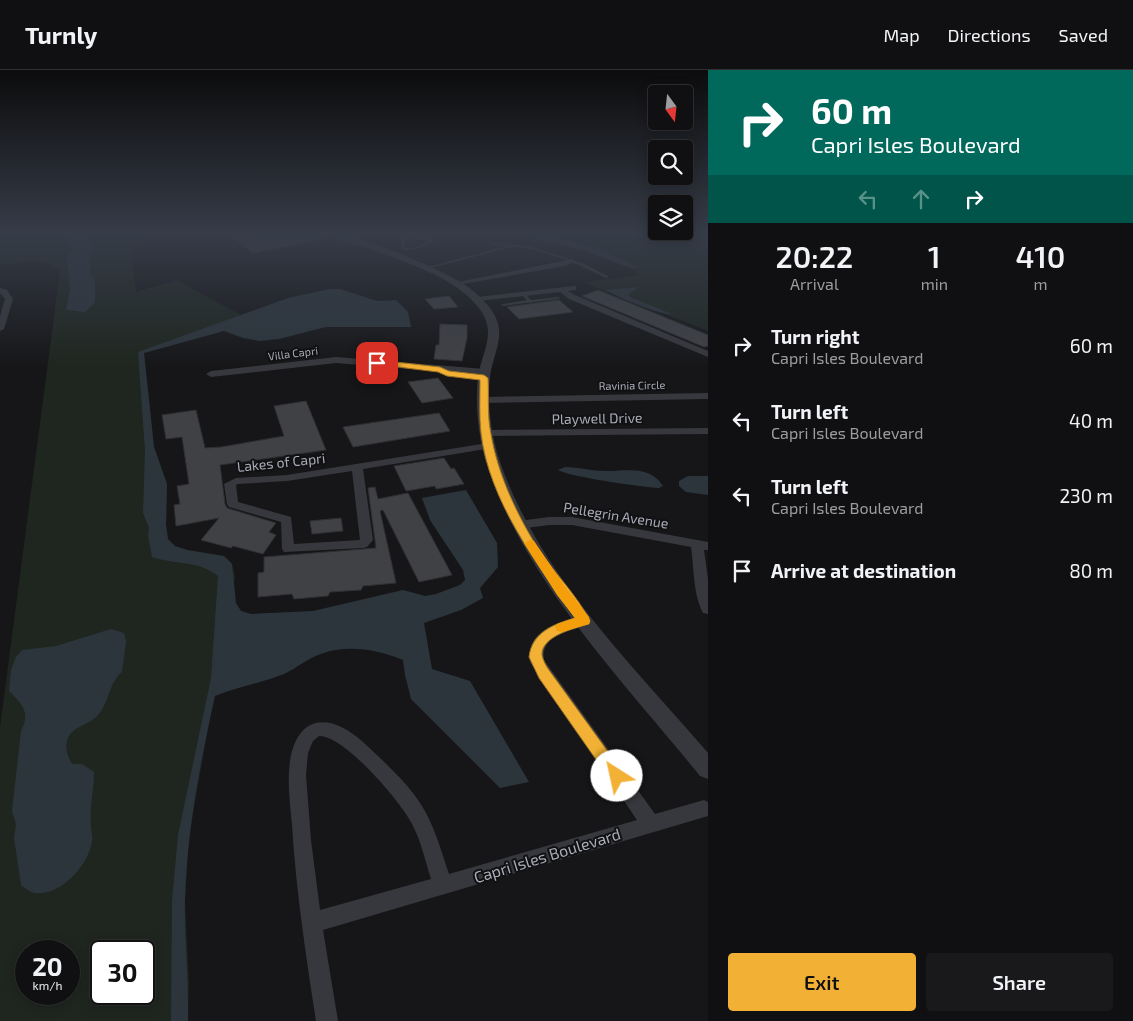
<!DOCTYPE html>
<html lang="en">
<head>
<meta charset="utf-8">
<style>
  :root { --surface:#101012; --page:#19191b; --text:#f1f3f6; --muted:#9c9d9f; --line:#303032; --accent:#f2b134 }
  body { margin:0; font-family:"Exo 2",sans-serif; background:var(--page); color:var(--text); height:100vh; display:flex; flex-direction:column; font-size:19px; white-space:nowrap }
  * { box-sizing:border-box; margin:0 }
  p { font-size:16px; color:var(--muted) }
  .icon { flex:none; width:28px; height:28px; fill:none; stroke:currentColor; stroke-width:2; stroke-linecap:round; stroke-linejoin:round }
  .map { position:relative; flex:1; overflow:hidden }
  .side { display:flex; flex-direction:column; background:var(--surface); width:425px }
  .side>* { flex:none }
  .hud { background:#00695c; color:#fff; overflow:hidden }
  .needle { width:32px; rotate:165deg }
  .tools { position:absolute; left:648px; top:15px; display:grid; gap:10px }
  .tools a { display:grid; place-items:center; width:45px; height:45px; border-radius:5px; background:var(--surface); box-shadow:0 2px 12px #0003,0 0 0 1px var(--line); font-size:25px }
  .speed { position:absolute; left:15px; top:870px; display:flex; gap:10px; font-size:25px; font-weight:700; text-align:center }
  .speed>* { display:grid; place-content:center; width:65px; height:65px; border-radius:50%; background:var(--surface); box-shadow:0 2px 12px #0003,0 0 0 1px var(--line); line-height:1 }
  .speed small { font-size:12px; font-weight:400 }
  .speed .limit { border:2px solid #111; border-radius:8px; background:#fff; color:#111 }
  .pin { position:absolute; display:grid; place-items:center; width:42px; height:42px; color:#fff; margin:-21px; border-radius:10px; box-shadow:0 2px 8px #0006 }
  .me { position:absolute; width:55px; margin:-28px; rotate:325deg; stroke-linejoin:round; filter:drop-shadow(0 0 4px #0008) }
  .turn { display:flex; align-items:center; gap:18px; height:105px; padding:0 20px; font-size:22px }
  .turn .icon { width:65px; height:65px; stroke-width:2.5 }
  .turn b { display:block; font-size:35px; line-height:42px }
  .lanes { display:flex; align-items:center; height:48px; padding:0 20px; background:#0003; justify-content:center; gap:25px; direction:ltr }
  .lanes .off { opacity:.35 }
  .eta { display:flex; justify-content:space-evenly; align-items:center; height:85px; text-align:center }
  .eta b { font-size:30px; font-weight:600; line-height:35px }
  .button { display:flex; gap:10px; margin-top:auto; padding:10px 20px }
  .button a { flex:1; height:58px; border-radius:5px; background:var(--accent); color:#111; font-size:20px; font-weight:600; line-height:58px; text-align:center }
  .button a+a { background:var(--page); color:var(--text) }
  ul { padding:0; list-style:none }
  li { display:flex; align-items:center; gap:15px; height:75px; padding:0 20px }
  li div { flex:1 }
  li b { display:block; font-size:19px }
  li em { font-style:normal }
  header { display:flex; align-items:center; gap:30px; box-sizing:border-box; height:70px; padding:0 25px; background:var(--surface); border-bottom:1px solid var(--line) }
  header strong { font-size:24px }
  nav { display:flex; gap:28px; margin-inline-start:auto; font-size:18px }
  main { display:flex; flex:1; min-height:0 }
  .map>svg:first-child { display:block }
  .green { fill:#1e261f; fill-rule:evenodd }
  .water { fill:#2c353c }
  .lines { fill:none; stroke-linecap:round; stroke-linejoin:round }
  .river { fill:#2c353c; fill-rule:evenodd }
  .building { fill:#404145; stroke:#303034 }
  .service { fill:#37383d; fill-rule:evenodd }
  .minor { fill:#37383d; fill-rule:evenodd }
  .tertiary { fill:#37383d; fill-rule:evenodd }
  .route { fill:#f2b134; stroke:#9d7322 }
  .slow { fill:#f59e0b }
  .labels { text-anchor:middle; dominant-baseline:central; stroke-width:4; stroke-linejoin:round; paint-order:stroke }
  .far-street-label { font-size:11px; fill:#a8adb8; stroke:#111113 }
  .street-label { font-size:14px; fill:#a8adb8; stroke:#111113 }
  .near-street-label { font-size:16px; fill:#a8adb8; stroke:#111113 }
</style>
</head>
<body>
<header>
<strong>Turnly</strong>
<nav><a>Map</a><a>Directions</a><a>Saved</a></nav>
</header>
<main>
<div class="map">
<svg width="708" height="951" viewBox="0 0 708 951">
  <rect width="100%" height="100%" fill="#161618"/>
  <path class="green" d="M0 165H141V170L131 186 136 222 176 210 241 245 210 263 144 283 154 377 167 414 166 455 168 469 175 476 187 480 224 486 232 494 235 506 189 766 185 832 189 911 188 951H0V657L60 201C49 186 17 193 0 195ZM26 881H69V924H26ZM101 881H144V924H101Z
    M525 165H708V261L583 212 640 205 630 198 607 188Z"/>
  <path class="water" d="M70 165H90L88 168 95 177 90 187V205L95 209V232L85 242 66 240 70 220 67 187 73 181V176L69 172Z
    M525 165H539L598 178 640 198H630L585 181Z
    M639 217 629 224 630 227 672 244C662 246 615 226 606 220Z
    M330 219H340L377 231 396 230 408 242 411 257H326L279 269 260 271 243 268 224 261 144 283 154 377 167 414 166 455 168 469 175 476 187 480 224 486 232 494 236 533 241 541 251 544 313 541 403 520 425 526 436 524 460 515 465 510 463 500 430 450 422 428 466 420 497 473 498 497 480 518 483 528 461 540 424 553 432 599 470 611 529 712 500 718 411 629 405 605 403 590C378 580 348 574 321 584 308 588 297 598 284 604 261 613 237 617 215 626 200 693 187 761 185 829 184 870 189 910 188 951H171L172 831 178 765 211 608 218 506C199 490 175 495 152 487L148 466 149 458 143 443 145 381 138 282 288 228Z
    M565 397C578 397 592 401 605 401 626 401 650 395 663 416L659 418C642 417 570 407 558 400Z
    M708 406V425L686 422 679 416V411L688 406Z
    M111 559 124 563 126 572 122 602C109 612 109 633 98 645 90 655 73 656 68 668 64 677 68 687 72 694H82L94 702C94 720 89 739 91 756 91 761 93 766 92 771 89 795 60 827 34 823 30 822 25 818 21 815L14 768 16 754 12 741 21 661C31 642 22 634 9 621L11 600 16 587 22 580 56 576Z"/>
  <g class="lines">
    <path class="river" d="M0 165H8L0 169Z"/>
  </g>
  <path class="building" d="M261 165H324V169L253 183 235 169Z
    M598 220 708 265V276L704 277 582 226Z
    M449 226 458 237 434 239 425 229Z
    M559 230 573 242 519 249 507 237Z
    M440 254 467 255V268L462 291 434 289 436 275H439Z
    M438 308 453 328 422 333 408 312Z
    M306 331 326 380 220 395 225 434 227 438 276 453 269 462 276 465 263 484 233 476 231 478 201 470 219 448 176 456 174 435 180 434 177 416 189 414 182 367 166 369 162 345 196 340 205 378 221 377 284 366 274 336Z
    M439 343 450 361 353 377 343 357Z
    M444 388 451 399 454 398 464 414 436 419 435 416 406 421 394 396Z
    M375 417 378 429 408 423 452 505 419 512 383 440 380 441 396 513 363 516 361 520 330 522 328 526 294 529 292 524 258 527V503L264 502V487L376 478 368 418Z
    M341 448 343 461 312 464 310 451Z"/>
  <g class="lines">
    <path class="service" d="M404 166 431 169 434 171C424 177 413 182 401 179V168ZM405 168 430 171 413 178H405Z
      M491 173 529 176 585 194 609 207 606 208C579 194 543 179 513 177L426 199 424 198 507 176 492 175H491Z
      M521 222H523L531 230 558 227 560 228 558 229 503 236 501 235 503 234 527 230 521 224Z"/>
    <path class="minor" d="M572 189 575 191 565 196 457 215 453 213Z
      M573 216H576V220L568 221 575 225 708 281V287L569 229 560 222 477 231 473 229 477 227Z
      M0 218 7 220 13 229 4 259 0 261V246L5 229 0 223Z
      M336 287 485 299 490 302 485 305 336 293 211 307 206 304 211 301Z
      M708 323V329L484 333 479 330 484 327Z
      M708 358V364L486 366 481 363 486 360Z
      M488 373 492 374 493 376 492 378 363 399 373 470 367 477 363 478 284 482 282 479 281 452 229 437 227 434 224 414 236 408 287 405ZM352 401 360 470 294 474 291 447 238 432 236 415 238 414 287 411Z
      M549 447H572L708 472V480H704L708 509V544L703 543C693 524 694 498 691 477L572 455H549L519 459 513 455 519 451Z
      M584 546 589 547 591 551 589 555C570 561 540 565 544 590L655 744 704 730 708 732V746L323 860 338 951H316C306 886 296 821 292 755 290 734 287 712 290 691 298 642 332 644 363 672 385 693 412 716 426 743 436 762 442 783 449 804L637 750 530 592C525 560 559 552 584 546ZM319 666C344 665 401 732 412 754 421 771 425 790 431 809L320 840 311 770 306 705 308 683 313 671Z"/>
    <path class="tertiary" d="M332 165C354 162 441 199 462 213 472 219 482 228 490 238 509 263 493 282 490 307 487 334 491 364 499 389 538 504 631 593 708 683V709L700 706C623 611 522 508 485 389 478 363 475 333 478 307 481 284 497 264 481 241 459 208 403 191 367 178 356 175 340 172 332 165Z"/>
  </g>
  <linearGradient id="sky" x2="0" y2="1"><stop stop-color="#0c0c0d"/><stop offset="0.55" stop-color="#363c48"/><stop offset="1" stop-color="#363c48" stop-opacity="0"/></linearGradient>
  <rect width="708" height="298" fill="url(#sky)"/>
  <path class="route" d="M377 290 440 297 449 301 484 305 488 308C489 326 487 346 491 364 498 405 517 445 539 480 555 504 577 525 590 551L589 554C575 558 541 566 542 585 543 590 546 596 549 600L622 701 624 706 622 711 617 713 611 711 539 608 529 587C532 562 554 554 575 548 537 494 489 431 481 363 479 346 480 327 480 310L447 306 438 302 374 294 373 293Z"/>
  <path class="slow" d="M530 470 534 471 566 518 589 547 590 551 589 554 562 562 557 561 555 557 557 554 575 548 557 525 524 473Z"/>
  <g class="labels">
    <g class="far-street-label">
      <text transform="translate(293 283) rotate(-7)">Villa Capri</text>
      <text transform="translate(632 315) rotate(-1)">Ravinia Circle</text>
    </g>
    <g class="street-label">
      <text transform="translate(597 348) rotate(-1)">Playwell Drive</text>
      <text transform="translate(281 392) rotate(-6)">Lakes of Capri</text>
      <text transform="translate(616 445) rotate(9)">Pellegrin Avenue</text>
    </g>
    <g class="near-street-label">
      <text transform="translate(547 785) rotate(-17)">Capri Isles Boulevard</text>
    </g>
  </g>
</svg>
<div class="tools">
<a><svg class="needle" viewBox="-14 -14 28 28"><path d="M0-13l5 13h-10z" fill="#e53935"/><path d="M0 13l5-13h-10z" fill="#9c9d9f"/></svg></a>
<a><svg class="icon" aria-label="search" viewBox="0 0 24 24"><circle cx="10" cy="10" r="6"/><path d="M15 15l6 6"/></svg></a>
<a><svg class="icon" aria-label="layers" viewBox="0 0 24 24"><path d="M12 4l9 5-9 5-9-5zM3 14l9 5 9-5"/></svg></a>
</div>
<div class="speed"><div>20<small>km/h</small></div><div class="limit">30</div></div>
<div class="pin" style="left:377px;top:293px;background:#d93025"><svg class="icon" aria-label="arrive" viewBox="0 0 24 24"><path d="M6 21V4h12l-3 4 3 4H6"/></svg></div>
<svg class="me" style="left:617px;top:706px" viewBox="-20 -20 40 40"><circle r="19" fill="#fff"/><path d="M0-13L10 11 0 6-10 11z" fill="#f2b134"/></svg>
</div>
<section class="side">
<div class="hud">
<div class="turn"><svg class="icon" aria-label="right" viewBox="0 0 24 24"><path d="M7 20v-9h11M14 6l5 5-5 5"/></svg><div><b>60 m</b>Capri Isles Boulevard</div></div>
<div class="lanes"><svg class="icon off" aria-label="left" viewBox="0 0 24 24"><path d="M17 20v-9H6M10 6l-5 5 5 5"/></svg><svg class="icon off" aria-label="ahead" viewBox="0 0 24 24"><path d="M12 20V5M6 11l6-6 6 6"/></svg><svg class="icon" aria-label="right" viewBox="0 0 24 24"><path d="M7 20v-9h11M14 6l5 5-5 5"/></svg></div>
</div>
<div class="eta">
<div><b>20:22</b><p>Arrival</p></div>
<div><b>1</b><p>min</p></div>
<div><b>410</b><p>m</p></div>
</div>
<ul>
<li><svg class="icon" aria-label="right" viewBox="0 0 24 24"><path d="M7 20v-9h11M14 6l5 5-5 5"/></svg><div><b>Turn right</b><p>Capri Isles Boulevard</p></div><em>60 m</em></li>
<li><svg class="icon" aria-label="left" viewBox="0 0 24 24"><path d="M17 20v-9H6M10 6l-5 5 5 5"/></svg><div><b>Turn left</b><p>Capri Isles Boulevard</p></div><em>40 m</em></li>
<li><svg class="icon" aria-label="left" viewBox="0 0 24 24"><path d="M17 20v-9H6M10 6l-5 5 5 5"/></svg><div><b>Turn left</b><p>Capri Isles Boulevard</p></div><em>230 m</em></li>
<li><svg class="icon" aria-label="arrive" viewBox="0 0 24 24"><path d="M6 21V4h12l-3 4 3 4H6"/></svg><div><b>Arrive at destination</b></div><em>80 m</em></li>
</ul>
<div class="button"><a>Exit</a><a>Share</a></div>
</section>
</main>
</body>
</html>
